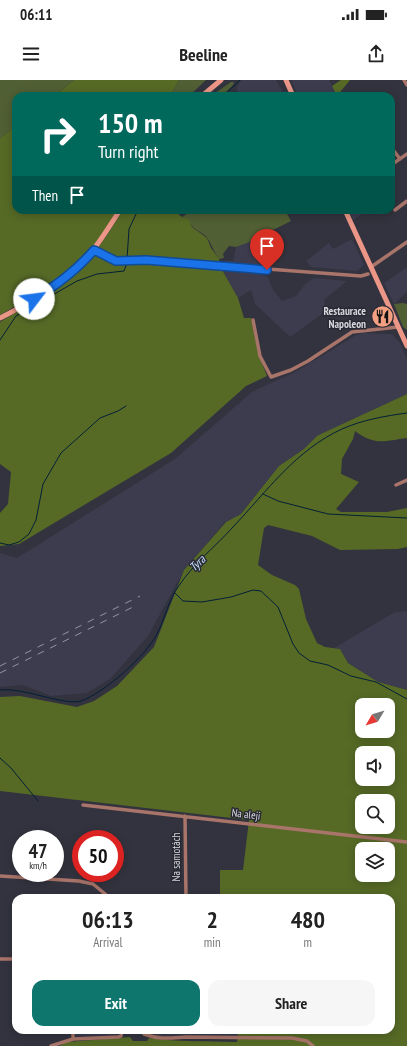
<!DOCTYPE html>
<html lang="en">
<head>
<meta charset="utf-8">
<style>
  :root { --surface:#fff; --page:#f6f6f6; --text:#222; --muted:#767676; --accent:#0f766e }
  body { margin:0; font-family:"PT Sans Narrow",sans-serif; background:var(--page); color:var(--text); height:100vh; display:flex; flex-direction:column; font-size:15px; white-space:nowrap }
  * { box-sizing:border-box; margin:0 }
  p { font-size:13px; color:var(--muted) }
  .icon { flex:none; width:22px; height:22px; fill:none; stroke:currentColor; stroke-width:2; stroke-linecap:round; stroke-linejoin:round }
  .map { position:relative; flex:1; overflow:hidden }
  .drawer { position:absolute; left:12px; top:814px; width:383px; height:140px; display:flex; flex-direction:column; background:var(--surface); border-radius:12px; box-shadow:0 2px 10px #0003 }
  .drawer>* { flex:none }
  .guide { position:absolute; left:12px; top:12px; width:383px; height:122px; border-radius:12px; box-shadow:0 2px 10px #0003; background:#00695c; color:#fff; overflow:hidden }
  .needle { width:26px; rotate:232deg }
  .buttons { position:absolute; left:355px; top:618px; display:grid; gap:8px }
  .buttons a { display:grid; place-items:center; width:40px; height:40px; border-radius:8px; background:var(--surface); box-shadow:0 2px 10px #0003; font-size:20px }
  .speed { position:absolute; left:12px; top:750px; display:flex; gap:8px; font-size:20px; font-weight:700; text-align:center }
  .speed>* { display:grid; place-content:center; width:52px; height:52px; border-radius:50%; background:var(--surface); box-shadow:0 2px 10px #0003; line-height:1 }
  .speed small { font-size:10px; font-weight:400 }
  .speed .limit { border:6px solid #d22; background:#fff; color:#111 }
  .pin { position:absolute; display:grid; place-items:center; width:34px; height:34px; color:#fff; margin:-41px -17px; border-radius:50% 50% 50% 0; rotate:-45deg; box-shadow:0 0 4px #0007 }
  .pin .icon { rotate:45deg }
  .me { position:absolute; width:44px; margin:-22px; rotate:60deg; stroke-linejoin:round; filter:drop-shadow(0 0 3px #0008) }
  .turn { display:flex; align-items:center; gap:14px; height:84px; padding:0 20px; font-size:18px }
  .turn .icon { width:52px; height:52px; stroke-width:2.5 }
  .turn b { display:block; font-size:28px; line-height:34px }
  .then { display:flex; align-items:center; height:38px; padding:0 20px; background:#0003; gap:8px; font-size:15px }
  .eta { display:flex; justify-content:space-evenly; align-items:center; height:68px; text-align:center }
  .eta b { font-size:24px; font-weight:700; line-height:28px }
  .button { display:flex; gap:8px; margin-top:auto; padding:8px 20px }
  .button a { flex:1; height:46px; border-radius:12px; background:var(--accent); color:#fff; font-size:16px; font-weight:700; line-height:46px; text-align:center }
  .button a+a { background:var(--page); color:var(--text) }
  .status { display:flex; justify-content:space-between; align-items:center; height:28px; padding:0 20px; background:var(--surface); direction:ltr }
  .status svg { height:11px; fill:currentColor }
  header { display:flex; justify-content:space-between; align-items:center; height:52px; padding:0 20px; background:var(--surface); font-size:18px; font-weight:700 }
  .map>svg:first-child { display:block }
  .built { fill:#3c3c4e }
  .green { fill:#515f34 }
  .forest { fill:#566a26; fill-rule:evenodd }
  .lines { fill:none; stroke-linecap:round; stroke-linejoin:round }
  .stream { stroke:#021f37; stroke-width:1 }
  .street { stroke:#a97469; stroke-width:3.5 }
  .secondary { stroke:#eb9686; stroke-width:5 }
  .rail { stroke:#95959e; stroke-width:1; stroke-dasharray:7 7; stroke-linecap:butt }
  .route-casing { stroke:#114b97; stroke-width:10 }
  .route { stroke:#1a73e8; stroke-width:7 }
  .labels { text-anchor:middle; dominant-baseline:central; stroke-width:3; stroke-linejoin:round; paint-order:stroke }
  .poi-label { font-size:11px; font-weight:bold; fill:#d8d8df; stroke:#292934; text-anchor:end }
  .street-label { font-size:11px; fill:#d8d8df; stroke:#292934 }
  .water-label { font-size:12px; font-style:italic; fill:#c4e1fe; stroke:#292934 }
</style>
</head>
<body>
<div class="status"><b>06:11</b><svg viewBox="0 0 49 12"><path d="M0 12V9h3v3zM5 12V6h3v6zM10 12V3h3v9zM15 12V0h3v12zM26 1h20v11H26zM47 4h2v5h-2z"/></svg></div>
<header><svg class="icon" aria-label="menu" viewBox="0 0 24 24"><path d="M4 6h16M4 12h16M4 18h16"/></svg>Beeline<svg class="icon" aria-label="share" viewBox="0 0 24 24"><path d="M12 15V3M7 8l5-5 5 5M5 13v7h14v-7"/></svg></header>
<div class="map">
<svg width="407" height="966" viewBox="0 0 407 966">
  <rect width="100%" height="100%" fill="#32333e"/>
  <path class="built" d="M242 0H276L285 16H241L236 8Z
    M291 0H329L337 16H298Z
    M349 130H367L353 140Z
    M256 159 267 184 260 194 268 197 272 208 282 221 296 216 306 203 314 198 347 201 324 220 326 231 290 257 255 224 251 210 238 218 221 188 224 181H233L236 167Z
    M352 159 364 185 357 191 311 187 306 181 329 163 333 169Z
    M407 187V212L394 224 384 203Z
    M363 253 392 254 400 263 407 279V314L323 353 304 369 279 386 241 434 225 442 184 490 148 556 110 599 87 613 51 616 23 605 0 607V473L17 478 175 379 252 312 297 291 356 255Z
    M407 531V610L378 602 348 583 340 569 334 568 395 532Z
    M74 950H118V955L77 957 74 954Z
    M151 950H241L238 952V958L180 956 175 958 152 955Z"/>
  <path class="green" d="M0 0H74L54 16H16V46L0 58Z
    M179 0H206L189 16H170Z
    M231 2H234L233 5 222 16H211Z
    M193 130H285L291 141 247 163 236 167 229 166 223 174 224 178 219 179C214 172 212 166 208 159 204 152 193 151 187 139L182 137Z
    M403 223 407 224V250L403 247 394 224Z"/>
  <path class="forest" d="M74 0H179L170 16H54Z
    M341 0H350L337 16 332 6Z
    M16 46V130H117C109 143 101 157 92 169 68 200 33 216 0 235V58Z
    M123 130H173L182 137 188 139 192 147 207 158 211 168 219 179 221 188 238 218 244 238H251L258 273 267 296 246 306 171 373 19 464 0 466V433L8 424 11 392 0 384V242C19 230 40 220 59 207 87 187 105 159 123 130Z
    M407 314V358C384 361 375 366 355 351L353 359 342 379 341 394 359 402 336 429 341 432H387L407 428V467L398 469 340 470 312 456 268 445 264 448 258 485 272 495 295 505 299 509 306 539 317 563 325 567 340 569 348 583 378 602 407 610V966H59L67 962 130 957 133 961H147L149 958C178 962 208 961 237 962L238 952 241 950H391V818H220V790H243L249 740 0 711V617L20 616 77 627 94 621 117 606 154 567 184 490 226 442 241 434 279 386 304 369 317 356 323 353ZM362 625H388V651H362ZM362 673H388V699H362ZM362 721H388V747H362ZM362 769H388V795H362Z"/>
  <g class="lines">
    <path class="stream" d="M223 16 240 0
      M127 179 129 149 138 130
      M0 260 16 236 77 201 97 194 124 191 127 183
      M263 414 278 421 328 434 407 438
      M0 463 9 465 19 462 29 454 36 440 43 404 61 373 100 338 118 331 126 326
      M175 513 183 521 202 522 231 517 253 510 261 511 278 527 293 564 299 573 310 581 328 585 351 596 376 602 407 619
      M0 610C23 607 64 626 81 621 104 613 146 576 157 554 165 539 168 521 178 507 193 484 215 467 233 447 267 411 296 370 342 349 362 340 385 336 407 333
      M0 678 11 688 38 721"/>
    <path class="street" d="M404 0 407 5
      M391 67 400 79
      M391 85 407 74
      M395 130 407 121
      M94 170 116 181 146 180 361 196 368 194
      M371 187 407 162
      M253 240 260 276 271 297 291 290 308 281 352 252 398 247
      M396 405 407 400
      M83 725 407 762
      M185 736 186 818
      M0 796 79 801 93 804 110 818
      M0 879H16
      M143 950 144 954C160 960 170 958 186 957L292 958 307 961 313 966
      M73 959V950
      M51 966 73 959 118 957 121 956 122 950"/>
    <path class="secondary" d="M286 0 293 16
      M202 16 221 0
      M345 130 407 266
      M0 238C19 228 39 218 56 206 85 187 102 158 120 130"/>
    <path class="rail" d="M0 586 140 516
      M0 593 135 526"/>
  </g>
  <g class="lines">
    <defs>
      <path id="route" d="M34 219C57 205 76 191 94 170L116 181 146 180 267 190"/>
    </defs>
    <use href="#route" class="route-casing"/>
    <use href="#route" class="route"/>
  </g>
  <defs>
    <symbol id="restaurant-disc" viewBox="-11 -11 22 22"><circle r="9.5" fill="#f3a082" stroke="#292934"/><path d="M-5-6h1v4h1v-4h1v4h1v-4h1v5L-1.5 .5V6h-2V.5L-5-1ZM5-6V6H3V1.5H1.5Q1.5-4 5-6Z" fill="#111"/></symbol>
  </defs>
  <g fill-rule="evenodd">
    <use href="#restaurant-disc" x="370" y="224" width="25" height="25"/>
  </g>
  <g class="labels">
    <g class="poi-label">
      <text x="366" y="231">Restaurace<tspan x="366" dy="13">Napoleon</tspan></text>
    </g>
    <g class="street-label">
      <text transform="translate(246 734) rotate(7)">Na aleji</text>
      <text transform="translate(176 777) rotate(-90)">Na samotách</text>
    </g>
    <g class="water-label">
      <text transform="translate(197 483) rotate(-45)">Tyra</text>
    </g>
  </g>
</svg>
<div class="buttons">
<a><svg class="needle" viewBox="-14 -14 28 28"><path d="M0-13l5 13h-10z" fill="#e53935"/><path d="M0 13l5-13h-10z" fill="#767676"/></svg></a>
<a><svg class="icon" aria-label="sound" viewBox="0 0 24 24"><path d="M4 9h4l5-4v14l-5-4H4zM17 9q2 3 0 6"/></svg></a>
<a><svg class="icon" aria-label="search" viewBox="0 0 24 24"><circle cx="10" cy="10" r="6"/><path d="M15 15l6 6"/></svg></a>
<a><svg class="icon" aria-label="layers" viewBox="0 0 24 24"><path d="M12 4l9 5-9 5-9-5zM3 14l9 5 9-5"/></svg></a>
</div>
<div class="speed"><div>47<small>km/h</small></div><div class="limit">50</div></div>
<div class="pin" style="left:267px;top:190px;background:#d93025"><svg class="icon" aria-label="arrive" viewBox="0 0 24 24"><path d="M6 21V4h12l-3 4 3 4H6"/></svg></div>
<svg class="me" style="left:34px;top:219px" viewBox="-20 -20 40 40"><circle r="19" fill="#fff"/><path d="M0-13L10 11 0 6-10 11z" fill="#1a73e8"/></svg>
<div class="guide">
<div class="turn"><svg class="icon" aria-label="right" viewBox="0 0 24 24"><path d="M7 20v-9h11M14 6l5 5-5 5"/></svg><div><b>150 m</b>Turn right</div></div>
<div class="then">Then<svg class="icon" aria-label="arrive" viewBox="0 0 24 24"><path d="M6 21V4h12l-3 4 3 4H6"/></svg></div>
</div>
<section class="drawer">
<div class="eta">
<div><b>06:13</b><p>Arrival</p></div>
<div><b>2</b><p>min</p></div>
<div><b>480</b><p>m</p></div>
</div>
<div class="button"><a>Exit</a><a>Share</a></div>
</section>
</div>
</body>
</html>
